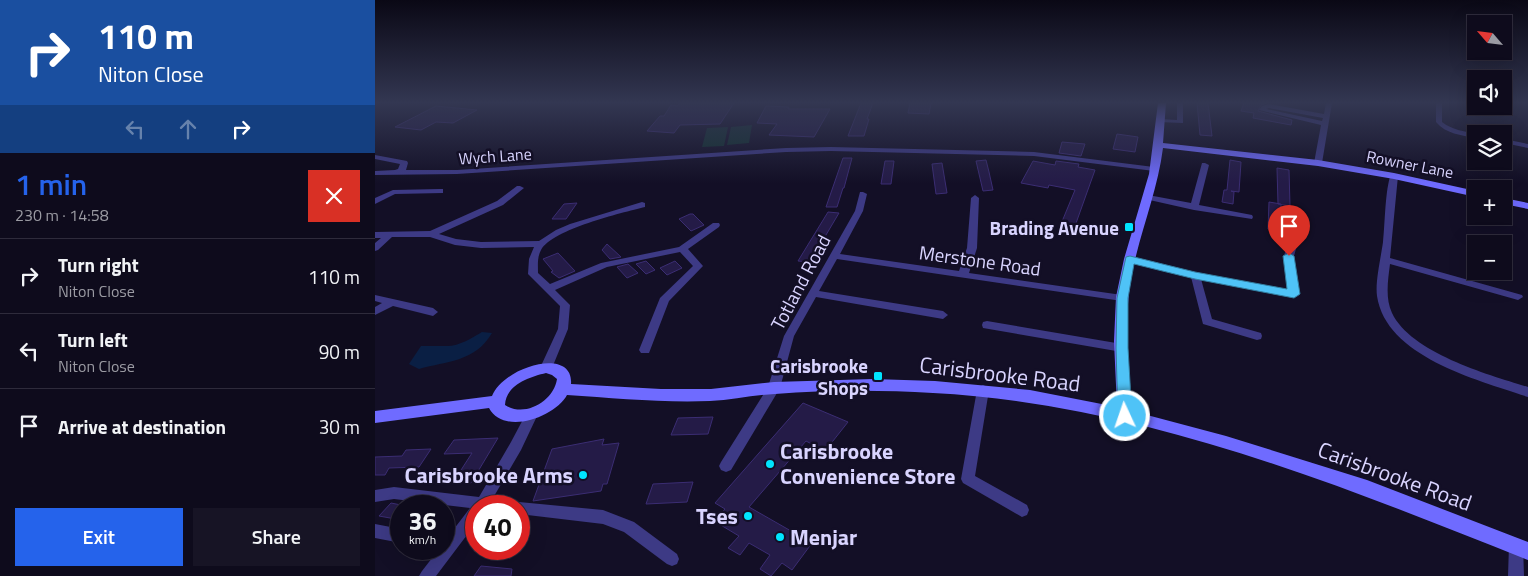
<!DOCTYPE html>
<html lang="en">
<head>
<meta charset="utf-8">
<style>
  :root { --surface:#0e0b1c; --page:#171425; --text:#f1f3f6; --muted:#9b9ba3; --line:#2e2b3b; --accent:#2563eb }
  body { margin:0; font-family:"Titillium Web",sans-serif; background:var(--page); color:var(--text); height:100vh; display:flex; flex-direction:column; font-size:19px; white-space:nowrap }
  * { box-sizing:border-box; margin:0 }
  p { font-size:16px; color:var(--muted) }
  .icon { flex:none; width:28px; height:28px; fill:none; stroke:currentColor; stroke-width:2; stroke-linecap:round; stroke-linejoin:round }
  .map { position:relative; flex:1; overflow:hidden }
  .side { display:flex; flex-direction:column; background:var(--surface); width:375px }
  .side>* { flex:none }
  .hud { background:#1a4fa0; color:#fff; overflow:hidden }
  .needle { width:32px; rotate:298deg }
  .tools { position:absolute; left:1092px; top:15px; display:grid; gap:10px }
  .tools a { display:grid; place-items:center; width:45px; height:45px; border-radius:0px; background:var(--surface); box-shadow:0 5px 20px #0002,0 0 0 1px var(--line); font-size:25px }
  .speed { position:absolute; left:15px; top:495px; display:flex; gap:10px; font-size:25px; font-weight:700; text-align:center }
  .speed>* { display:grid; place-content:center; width:65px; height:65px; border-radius:50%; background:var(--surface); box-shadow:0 5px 20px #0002,0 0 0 1px var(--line); line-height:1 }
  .speed small { font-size:12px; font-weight:400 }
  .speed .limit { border:8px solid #d22; background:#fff; color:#111 }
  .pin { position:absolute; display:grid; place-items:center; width:42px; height:42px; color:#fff; margin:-51px -21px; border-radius:50% 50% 50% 0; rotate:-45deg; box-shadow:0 0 5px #0007 }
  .pin .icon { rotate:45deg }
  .me { position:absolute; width:55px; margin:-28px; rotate:357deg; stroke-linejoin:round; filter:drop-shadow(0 0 4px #0008) }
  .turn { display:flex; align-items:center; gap:18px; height:105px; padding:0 15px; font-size:22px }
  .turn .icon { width:65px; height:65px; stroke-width:2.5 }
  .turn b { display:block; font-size:35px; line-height:42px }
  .lanes { display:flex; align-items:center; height:48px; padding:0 15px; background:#0003; justify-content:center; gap:25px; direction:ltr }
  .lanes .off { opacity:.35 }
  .round { display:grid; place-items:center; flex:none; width:52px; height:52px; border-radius:0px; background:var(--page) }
  .summary { display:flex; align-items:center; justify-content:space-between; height:85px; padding:0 15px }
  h1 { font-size:30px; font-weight:600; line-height:38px; color:var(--accent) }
  .primary-button { display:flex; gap:10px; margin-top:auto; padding:10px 15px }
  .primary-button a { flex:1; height:58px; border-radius:0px; background:var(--accent); color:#fff; font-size:20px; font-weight:600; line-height:58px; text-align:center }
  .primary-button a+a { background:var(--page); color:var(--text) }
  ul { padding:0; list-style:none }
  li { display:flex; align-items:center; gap:15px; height:75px; padding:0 15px; border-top:1px solid var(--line) }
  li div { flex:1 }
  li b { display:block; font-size:19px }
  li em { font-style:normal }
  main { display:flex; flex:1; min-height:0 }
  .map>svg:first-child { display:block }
  .green { fill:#12302f }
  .water { fill:#0a1f44 }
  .building { fill:#241b47; stroke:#3b2d73 }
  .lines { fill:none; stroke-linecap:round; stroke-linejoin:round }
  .street { fill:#3d3a85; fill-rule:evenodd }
  .secondary { fill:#6f6bff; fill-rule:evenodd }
  .route { fill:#4fc3f7; stroke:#337fa1 }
  .poi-dot { fill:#00e5ff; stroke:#130f26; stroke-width:2 }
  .labels { text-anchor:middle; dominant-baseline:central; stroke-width:5; stroke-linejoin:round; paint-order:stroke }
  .far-street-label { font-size:16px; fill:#d9d4ff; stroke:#130f26 }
  .poi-label { font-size:19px; font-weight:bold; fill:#d9d4ff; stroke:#130f26; text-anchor:end }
  .street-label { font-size:19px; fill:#d9d4ff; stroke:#130f26 }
  .near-street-label { font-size:22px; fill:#d9d4ff; stroke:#130f26 }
  .near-poi-label { font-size:22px; font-weight:bold; fill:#d9d4ff; stroke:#130f26; text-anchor:start }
</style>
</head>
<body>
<main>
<section class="side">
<div class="hud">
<div class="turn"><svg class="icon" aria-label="right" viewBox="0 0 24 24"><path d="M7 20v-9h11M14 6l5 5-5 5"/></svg><div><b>110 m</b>Niton Close</div></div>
<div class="lanes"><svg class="icon off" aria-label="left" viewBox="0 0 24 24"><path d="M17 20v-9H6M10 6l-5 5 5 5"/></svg><svg class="icon off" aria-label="ahead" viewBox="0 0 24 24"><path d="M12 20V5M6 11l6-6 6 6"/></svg><svg class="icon" aria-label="right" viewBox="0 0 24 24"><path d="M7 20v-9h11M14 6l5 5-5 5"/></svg></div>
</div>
<div class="summary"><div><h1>1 min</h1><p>230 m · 14:58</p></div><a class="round" style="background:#d93025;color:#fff"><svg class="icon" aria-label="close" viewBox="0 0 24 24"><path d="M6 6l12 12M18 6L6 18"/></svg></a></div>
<ul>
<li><svg class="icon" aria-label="right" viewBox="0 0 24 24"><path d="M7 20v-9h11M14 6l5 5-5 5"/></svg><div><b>Turn right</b><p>Niton Close</p></div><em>110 m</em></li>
<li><svg class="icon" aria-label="left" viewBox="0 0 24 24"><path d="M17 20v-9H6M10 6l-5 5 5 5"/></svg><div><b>Turn left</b><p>Niton Close</p></div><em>90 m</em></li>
<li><svg class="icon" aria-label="arrive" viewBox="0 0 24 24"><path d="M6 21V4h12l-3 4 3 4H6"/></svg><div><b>Arrive at destination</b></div><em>30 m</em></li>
</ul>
<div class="primary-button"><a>Exit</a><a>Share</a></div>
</section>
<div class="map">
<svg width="1153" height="576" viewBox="0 0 1153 576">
  <rect width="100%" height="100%" fill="#130f26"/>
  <path class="green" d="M377 125 374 143 352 145 356 127Z
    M353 127 349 146 327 147 332 128Z"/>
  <path class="water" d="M107 332 117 333C100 362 72 361 44 369L34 364 46 346C55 346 62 346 70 346 83 347 97 338 107 332Z"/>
  <path class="building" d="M305 103H359L345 124 305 125 299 133 272 131 285 116H289L296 105 302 106Z
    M486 103H498L492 119H494L489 136H473Z
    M535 103H556L554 114 533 113Z
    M822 103H833L837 136 825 135Z
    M869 103H892L886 105 883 111 917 120 916 125 878 118 879 113 866 111Z
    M61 106 102 110 78 123 61 122 46 130 20 127Z
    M391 106 414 107 413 109H455L439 137 394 135 402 124 382 123Z
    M742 134 763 137 760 152 738 149Z
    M687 142 710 144 706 156 684 153Z
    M468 158H477L469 188H468L462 207H451Z
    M611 160 614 172 618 190 608 191 601 161Z
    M855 160 866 162 864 192 856 191 859 192 858 204 847 202 849 190H852Z
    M510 161H519L516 184H506Z
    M658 161 680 165 681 161 704 164 703 167 720 170 700 226 686 224 700 190 674 185 673 188 646 183Z
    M567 163 572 193 561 194 557 164Z
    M902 168 914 170 915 206 903 204Z
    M894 202 906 204V231L893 229Z
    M202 203 191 219H177L189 204Z
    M453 212 464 213 435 262 423 261Z
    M315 214H318L329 225 316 231 304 219Z
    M232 244 246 257 235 259 227 250Z
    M183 253 200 271 184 278 176 272 178 271 168 259Z
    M271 261 280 270 271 274 261 264Z
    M300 261 307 268 292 275 285 268Z
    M253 264 263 273 252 278 242 267Z
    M428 403 473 422 450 451 431 441 374 507 437 543 417 570 407 563 396 576 385 569 395 555 374 543 365 555 353 548 364 536 339 521 350 509 340 503Z
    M338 417 333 434 296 435 303 418Z
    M123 438 96 483 77 484 97 453 69 454 79 440Z
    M229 439 227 445 244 443 232 484H228L226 491 158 501 177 449Z
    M56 449 44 467 14 468 10 475H0V457L27 456 31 450Z
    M318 482 312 502 271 504 278 484Z
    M16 503 26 505V520L4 516Z
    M106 566 137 569 136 576H99Z"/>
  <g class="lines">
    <path class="street" d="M802 103H808V123L784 122 783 121 786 119 802 120Z
      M951 103H957L947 163 943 165 939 163 946 125 884 110 887 106 894 104 949 114ZM894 108 948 118 947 121 891 109Z
      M1061 103H1067V122C1077 130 1089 131 1101 134V138C1086 135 1071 134 1061 122Z
      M1129 139 1153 144V148L1129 143Z
      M456 147 659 152 779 167 783 169 779 171 659 156 456 151 411 152 82 174 0 175V171L20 170 23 169 25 164 0 159V155L32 161 33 163 31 170H82L411 148Z
      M827 163H830L834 165 824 205 877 215 878 217 877 219 819 210 770 199 769 197 773 195 816 203Z
      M1016 174H1019L1023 176 1015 258 1147 295 1148 297 1143 300 1015 264C1013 280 1010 298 1017 313 1036 353 1114 375 1153 387V397C1103 380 1011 357 1002 296 1000 282 1006 257 1008 242 1010 225 1010 189 1016 174Z
      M142 186H145L149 188 128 205 64 234 81 239 106 242 164 241 181 230 195 224 267 202 270 203V207C246 213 178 229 166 250 162 257 163 266 163 273L175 284 226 263 304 247 338 223H344L345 225 344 227 313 249 328 266 294 301 274 353H266L264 350 285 298 318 266 305 252 232 267 180 290 195 305 193 329 177 368 175 371 171 372 167 371 165 368 183 329 185 306 153 274 154 259 159 247 106 248 80 245 55 237H17L3 250 0 251V243L6 238H0V232L55 231 122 201Z
      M65 189H68V193L20 194 0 204V198L18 190Z
      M485 192H488L492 194 488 211 465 254 584 271 592 248 596 198 600 195 604 198 602 248 594 273 747 295 752 298 747 301 462 259 444 291 568 311 573 315 568 319 441 297 419 336 405 388 356 470 351 472 346 470 344 466 346 462 393 387 409 336 480 211Z
      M919 235 924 238 919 256 924 294 923 296 919 297 826 279 837 319 886 333 887 336 886 339 882 340 828 324 816 277 752 261 750 259 755 256 820 272 913 290 909 256 914 238Z
      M0 295 58 308 63 312 58 316 18 306 0 315V307L7 303 0 301Z
      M612 321 747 344 751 345 753 348 751 351 747 352 608 328 607 325 608 322Z
      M608 385 612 387 614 390 600 476 652 505 654 510 652 515 647 517 588 483 586 479 602 390 604 387Z
      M157 409 161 410 163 414 146 450 118 498 135 501 137 506H101V523L61 576H44L47 571 64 549H69V542L95 508 19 499 0 502V490L19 487 104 497 136 442 153 410Z
      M144 502 228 510 259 522 302 554 304 559 302 564 297 566 292 564 249 532 228 524 144 514V506H138L139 503Z
      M0 524 26 529V543L0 538Z
      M1141 538 1146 540 1148 545 1149 576H1133L1134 545 1136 540Z"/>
    <path class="secondary" d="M783 103H791L788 143 943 160 1019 173 1101 191V197L1019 179 943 166 788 148C782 195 762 239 755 285 749 327 754 369 757 411L851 436 992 480 1153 542V560C962 484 766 404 558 393 506 390 452 390 400 394 378 395 357 400 335 401 288 403 239 398 192 395 180 417 129 436 114 408L0 423V411L117 396C129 366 199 346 196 384L286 389H336L399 382 498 379 560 381 655 390 742 407 739 341 741 297 749 259 774 174ZM171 373 177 375 182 379C179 401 150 418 130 405 131 385 154 377 171 373Z
      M1129 198 1153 203V209L1129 204Z"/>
  </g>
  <linearGradient id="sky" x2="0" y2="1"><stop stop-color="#0a0815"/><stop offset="0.56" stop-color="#333752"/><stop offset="1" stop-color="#333752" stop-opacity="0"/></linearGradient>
  <rect width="1153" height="183" fill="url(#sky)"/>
  <path class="route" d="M914 253 919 256 925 294 919 298 820 279 759 264 753 298V348L757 416 755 420 750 421 745 420 743 416 741 348 742 298 751 257 755 256 820 272 912 289 908 256Z"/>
  <g class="poi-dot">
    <rect x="749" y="222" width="10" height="10" rx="2.5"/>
    <rect x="498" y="371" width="10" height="10" rx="2.5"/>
    <circle cx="395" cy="464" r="5"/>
    <circle cx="208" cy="475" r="5"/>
    <circle cx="373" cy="516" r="5"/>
    <circle cx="405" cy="537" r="5"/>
  </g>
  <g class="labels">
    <g class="far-street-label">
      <text transform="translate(120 156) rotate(-4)">Wych Lane</text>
      <text transform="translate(1035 164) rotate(11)">Rowner Lane</text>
    </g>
    <g class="poi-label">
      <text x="744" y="227">Brading Avenue</text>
      <text x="493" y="365">Carisbrooke<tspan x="493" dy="22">Shops</tspan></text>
    </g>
    <g class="street-label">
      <text transform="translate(605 260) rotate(8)">Merstone Road</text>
      <text transform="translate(425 282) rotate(-62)">Totland Road</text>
    </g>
    <g class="near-street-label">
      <text transform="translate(625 374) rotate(7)">Carisbrooke Road</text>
      <text transform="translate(1020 476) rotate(20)">Carisbrooke Road</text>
    </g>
    <g class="near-poi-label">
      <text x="405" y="451">Carisbrooke<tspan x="405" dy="25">Convenience Store</tspan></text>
      <text x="198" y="475" text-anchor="end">Carisbrooke Arms</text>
      <text x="363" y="516" text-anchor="end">Tses</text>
      <text x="415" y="537">Menjar</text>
    </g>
  </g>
</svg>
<div class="tools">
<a><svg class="needle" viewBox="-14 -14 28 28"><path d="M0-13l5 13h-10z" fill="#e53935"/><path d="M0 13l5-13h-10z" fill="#9b9ba3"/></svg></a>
<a><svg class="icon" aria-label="sound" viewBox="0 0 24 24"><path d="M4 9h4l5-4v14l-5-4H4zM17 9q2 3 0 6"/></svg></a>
<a><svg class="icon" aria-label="layers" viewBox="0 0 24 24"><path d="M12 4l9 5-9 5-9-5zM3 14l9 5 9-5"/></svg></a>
<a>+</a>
<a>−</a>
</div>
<div class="speed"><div>36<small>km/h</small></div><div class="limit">40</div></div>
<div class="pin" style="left:914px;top:256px;background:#d93025"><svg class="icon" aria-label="arrive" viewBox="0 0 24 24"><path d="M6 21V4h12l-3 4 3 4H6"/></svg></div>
<svg class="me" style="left:750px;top:416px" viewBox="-20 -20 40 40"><circle r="17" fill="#4fc3f7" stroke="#fff" stroke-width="3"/><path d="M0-11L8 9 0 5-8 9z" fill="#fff"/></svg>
</div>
</main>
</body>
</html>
